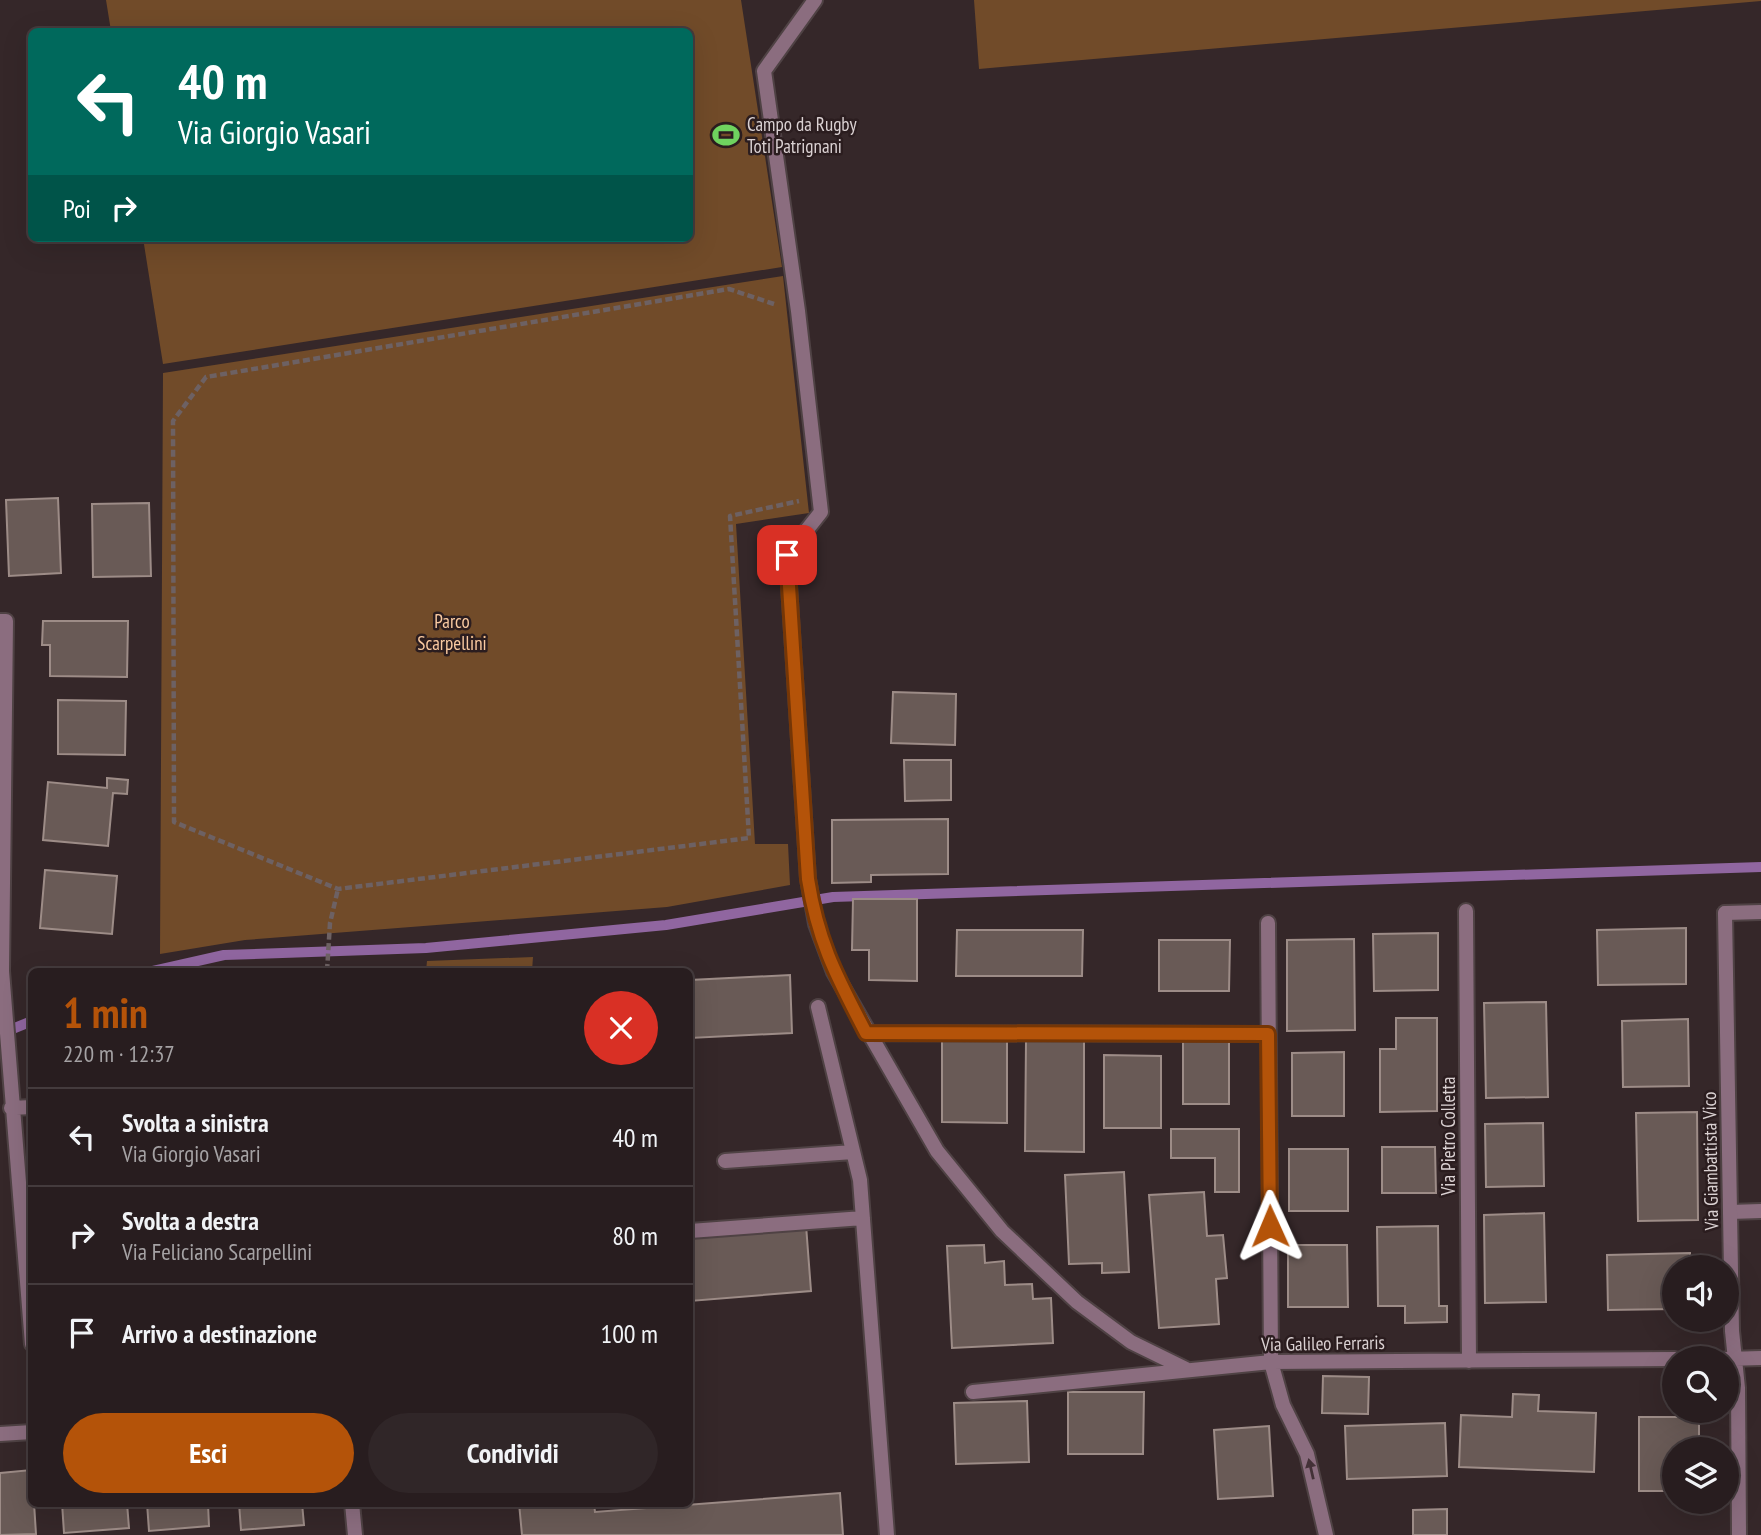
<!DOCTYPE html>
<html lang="it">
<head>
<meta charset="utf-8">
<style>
  :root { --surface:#281d1f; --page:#302628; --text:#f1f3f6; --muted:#a5a2a4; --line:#443b3d; --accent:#b45309 }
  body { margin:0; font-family:"PT Sans Narrow",sans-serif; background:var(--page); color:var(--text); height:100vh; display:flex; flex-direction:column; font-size:26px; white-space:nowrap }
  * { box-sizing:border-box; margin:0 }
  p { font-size:23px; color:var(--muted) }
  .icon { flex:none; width:38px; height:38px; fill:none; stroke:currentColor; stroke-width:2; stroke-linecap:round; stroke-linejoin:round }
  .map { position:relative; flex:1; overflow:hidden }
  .panel { position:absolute; left:28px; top:968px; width:665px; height:539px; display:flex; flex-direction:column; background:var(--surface); border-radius:10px; box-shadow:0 7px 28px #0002,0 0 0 2px var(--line) }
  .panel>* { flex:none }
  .guide { position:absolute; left:28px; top:28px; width:665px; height:214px; border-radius:10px; box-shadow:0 7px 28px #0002,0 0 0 2px var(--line); background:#00695c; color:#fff; overflow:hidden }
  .tools { position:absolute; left:1662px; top:1255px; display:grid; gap:14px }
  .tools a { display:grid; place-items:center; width:77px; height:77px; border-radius:50%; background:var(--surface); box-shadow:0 7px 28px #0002,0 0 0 2px var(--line); font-size:35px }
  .pin { position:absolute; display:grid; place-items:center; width:60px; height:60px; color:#fff; margin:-30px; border-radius:14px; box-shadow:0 4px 10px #0006 }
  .me { position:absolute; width:77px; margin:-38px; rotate:359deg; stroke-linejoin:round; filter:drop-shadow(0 0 5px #0008) }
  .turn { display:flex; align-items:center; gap:24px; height:147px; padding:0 35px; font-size:32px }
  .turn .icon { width:91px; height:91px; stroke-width:2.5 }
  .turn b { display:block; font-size:49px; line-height:60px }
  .then { display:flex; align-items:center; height:66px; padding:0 35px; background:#0003; gap:14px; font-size:26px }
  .round { display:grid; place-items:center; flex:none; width:74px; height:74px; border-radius:37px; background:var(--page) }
  .summary { display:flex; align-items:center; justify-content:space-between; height:119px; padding:0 35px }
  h1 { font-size:42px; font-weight:700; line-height:52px; color:var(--accent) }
  .action { display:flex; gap:14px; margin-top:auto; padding:14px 35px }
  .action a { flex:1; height:80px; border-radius:42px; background:var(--accent); color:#fff; font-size:28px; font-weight:700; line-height:80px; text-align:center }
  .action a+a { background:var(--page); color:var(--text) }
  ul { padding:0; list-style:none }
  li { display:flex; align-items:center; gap:21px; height:98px; padding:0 35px; border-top:2px solid var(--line) }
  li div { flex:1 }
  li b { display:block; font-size:26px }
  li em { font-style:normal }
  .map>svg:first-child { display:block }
  .green { fill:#714b29 }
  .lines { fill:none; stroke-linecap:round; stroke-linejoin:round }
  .stream { stroke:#9066a0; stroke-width:10 }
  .building { fill:#695a56; stroke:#9d8c87; stroke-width:2 }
  .service-casing { stroke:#4f4244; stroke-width:18 }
  .minor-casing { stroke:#4f4244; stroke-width:18 }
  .path { stroke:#6d6163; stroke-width:4.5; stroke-dasharray:7 3.5; stroke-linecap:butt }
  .service { stroke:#8b6d7f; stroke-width:14 }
  .minor { stroke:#8b6d7f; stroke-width:14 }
  .oneway { fill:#433137 }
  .route-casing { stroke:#753606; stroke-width:18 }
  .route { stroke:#b45309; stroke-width:12 }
  .labels { text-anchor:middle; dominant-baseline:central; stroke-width:5; stroke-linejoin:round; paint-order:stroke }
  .poi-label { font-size:19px; fill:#dad1d2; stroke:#2b1d1f; text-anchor:start }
  .park-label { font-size:19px; fill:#facaa1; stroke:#2b1d1f }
  .street-label { font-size:19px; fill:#dad1d2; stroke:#2b1d1f }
</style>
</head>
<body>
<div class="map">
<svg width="1761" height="1535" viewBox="0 0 1761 1535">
  <rect width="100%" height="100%" fill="#352729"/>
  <path class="green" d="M106 0H741L782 267 163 364 143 238H690V32L111 31Z
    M974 0H1761V1L979 69Z
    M783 276 809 513 736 524 755 844H788L790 885 667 907 245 940 160 954 163 373Z
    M533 957 532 971H426L427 961Z"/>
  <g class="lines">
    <path class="stream" d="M153 971 224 955 426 948 666 925 833 897 1761 867
      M0 1034 32 1021"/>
  </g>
  <path class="building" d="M58 498 61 573 9 576 6 500Z
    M149 503 151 576 93 577 92 504Z
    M43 621H128L127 677 50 676V645H42Z
    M893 692 956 694 955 745 891 743Z
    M58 700 126 701 125 755 58 754Z
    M904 760H951V800L905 801Z
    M107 778 128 780 127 794 113 793 108 846 43 840 48 782 107 788Z
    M948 819V874L871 875V882L832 883V820Z
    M45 870 117 876 112 934 40 928Z
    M853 899H917V981L869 980V950H852Z
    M1686 928V984L1598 985 1597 930Z
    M957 930H1083L1082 976H956Z
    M1438 933V990L1374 991 1373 934Z
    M1354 939 1355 1030 1287 1031V940Z
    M1159 940H1230L1229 991H1159Z
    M790 975 792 1033 690 1038V980Z
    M1546 1002 1548 1097 1486 1098 1484 1003Z
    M1396 1018H1437V1111L1380 1112V1049H1396Z
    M1688 1019 1689 1086 1623 1087 1622 1021Z
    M1183 1037H1229V1104H1183Z
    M942 1040H1007V1123L942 1122Z
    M1026 1041H1084V1152L1025 1151Z
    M1344 1052V1116H1292V1053Z
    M1104 1055 1161 1056V1128H1104Z
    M1697 1112 1698 1220 1638 1221 1636 1113Z
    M1543 1123 1544 1186 1486 1187 1485 1124Z
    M1171 1129H1239V1192H1215V1158H1171Z
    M1382 1147H1435L1436 1193H1382Z
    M1289 1149H1348V1211H1289Z
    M1124 1172 1129 1272 1102 1273V1263L1069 1264 1065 1175Z
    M1204 1192 1207 1236 1223 1235 1227 1278 1216 1279 1219 1324 1159 1328 1149 1195Z
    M1544 1213 1546 1302 1485 1303 1484 1215Z
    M806 1225 811 1291 690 1301V1235Z
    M1438 1226 1439 1306H1447V1322L1405 1323V1306H1378L1377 1227Z
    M984 1245 985 1263 1004 1261 1005 1285 1032 1284 1033 1299 1051 1298 1053 1343 952 1348 947 1246Z
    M1288 1245H1347L1348 1307H1288Z
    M1690 1253V1267H1675V1309L1608 1310 1607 1255Z
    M1323 1376 1369 1377 1368 1414 1322 1413Z
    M1068 1392H1144L1143 1454H1068Z
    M1513 1394 1539 1395 1538 1411 1596 1413 1594 1472 1459 1467 1461 1415 1512 1417Z
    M1027 1401 1029 1462 956 1464 954 1403Z
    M1639 1417H1699V1449H1675V1491H1639Z
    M1445 1423 1447 1476 1347 1479 1345 1426Z
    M1269 1426 1273 1496 1218 1499 1214 1430Z
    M31 1470 32 1503H34L36 1534 0 1535V1473Z
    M840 1493 843 1535H522L519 1503H594L595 1512Z
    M62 1503H127L129 1528 64 1533Z
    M147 1503H208L209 1526 149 1531Z
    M239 1503H302L304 1525 241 1530Z
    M1447 1509V1535H1413V1510Z"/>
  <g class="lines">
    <defs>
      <path id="service" d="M787 555 821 512 798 311 764 71 815 0
        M1725 913 1761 912
        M818 1007 860 1180 887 1535
        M725 1161 853 1152
        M1730 1212 1761 1211
        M690 1231 863 1218"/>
      <path id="minor" d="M787 555 808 879 816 924 834 972 937 1151 1002 1231 1077 1302 1131 1342 1186 1369
        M0 621H6L2 971 32 1344
        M1466 911 1469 1361
        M1725 913 1732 1331 1738 1388 1739 1535
        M1268 923 1271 1362 1283 1405 1307 1454 1326 1535
        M867 1033 1268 1034
        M11 1108 32 1107
        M1727 1359 1761 1358
        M973 1392 1271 1362 1675 1359
        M0 1434 32 1432
        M352 1503 355 1535"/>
    </defs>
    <use href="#service" class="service-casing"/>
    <use href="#minor" class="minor-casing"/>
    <path class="path" d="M774 304 729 289 206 377 173 421 174 822 338 889 749 838 730 516 799 501
      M327 971 330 923 338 889"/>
    <use href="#service" class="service"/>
    <use href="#minor" class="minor"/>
  </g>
  <defs><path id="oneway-solid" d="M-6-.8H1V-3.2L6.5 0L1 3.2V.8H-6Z" transform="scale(1.75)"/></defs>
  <use class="oneway" href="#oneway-solid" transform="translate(1311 1469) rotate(-103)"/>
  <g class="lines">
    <defs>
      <path id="route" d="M787 555 808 879C818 943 837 977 866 1033L1268 1034 1270 1226"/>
    </defs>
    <use href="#route" class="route-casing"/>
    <use href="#route" class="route"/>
  </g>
  <defs>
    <symbol id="stadium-bare" viewBox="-9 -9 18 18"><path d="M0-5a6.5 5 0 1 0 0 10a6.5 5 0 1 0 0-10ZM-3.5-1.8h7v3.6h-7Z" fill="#6fd35f" stroke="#2b1d1f" stroke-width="2.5" paint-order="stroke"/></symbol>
  </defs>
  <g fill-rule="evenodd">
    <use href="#stadium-bare" x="707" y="116" width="38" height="38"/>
  </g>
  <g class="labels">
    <g class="poi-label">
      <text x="747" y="124">Campo da Rugby<tspan x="747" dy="22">Toti Patrignani</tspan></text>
    </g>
    <g class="park-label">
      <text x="452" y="621">Parco<tspan x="452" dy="22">Scarpellini</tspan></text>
    </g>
    <g class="street-label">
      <text transform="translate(1448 1136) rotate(-90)">Via Pietro Colletta</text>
      <text transform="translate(1710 1161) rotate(-91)">Via Giambattista Vico</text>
      <text transform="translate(1323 1343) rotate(-1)">Via Galileo Ferraris</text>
    </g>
  </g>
</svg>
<div class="tools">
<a><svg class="icon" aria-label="sound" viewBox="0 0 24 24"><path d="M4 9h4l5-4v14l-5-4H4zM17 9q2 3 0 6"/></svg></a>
<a><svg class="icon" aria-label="search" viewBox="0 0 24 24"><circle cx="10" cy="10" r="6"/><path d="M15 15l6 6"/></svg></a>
<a><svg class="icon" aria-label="layers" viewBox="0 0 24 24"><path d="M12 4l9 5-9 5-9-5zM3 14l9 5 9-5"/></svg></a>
</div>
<div class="pin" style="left:787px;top:555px;background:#d93025"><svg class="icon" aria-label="arrive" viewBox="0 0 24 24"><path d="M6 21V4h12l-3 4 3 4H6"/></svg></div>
<svg class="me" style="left:1270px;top:1226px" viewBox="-20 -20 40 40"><path d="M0-17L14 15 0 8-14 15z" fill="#b45309" stroke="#fff" stroke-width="4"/></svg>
<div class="guide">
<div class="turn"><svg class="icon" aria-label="left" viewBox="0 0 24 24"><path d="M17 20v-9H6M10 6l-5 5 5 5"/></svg><div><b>40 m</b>Via Giorgio Vasari</div></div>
<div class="then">Poi<svg class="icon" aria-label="right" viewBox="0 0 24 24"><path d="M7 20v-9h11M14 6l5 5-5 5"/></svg></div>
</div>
<section class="panel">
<div class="summary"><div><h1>1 min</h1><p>220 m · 12:37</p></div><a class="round" style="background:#d93025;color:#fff"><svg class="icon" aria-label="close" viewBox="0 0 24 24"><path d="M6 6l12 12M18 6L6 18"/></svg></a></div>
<ul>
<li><svg class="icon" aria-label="left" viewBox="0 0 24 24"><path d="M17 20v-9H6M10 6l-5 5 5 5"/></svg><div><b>Svolta a sinistra</b><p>Via Giorgio Vasari</p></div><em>40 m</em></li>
<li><svg class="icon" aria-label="right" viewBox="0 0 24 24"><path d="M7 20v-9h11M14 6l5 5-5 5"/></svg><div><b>Svolta a destra</b><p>Via Feliciano Scarpellini</p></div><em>80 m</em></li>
<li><svg class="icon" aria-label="arrive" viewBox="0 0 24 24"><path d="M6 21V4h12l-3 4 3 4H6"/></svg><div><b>Arrivo a destinazione</b></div><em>100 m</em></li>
</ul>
<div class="action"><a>Esci</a><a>Condividi</a></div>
</section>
</div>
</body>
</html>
